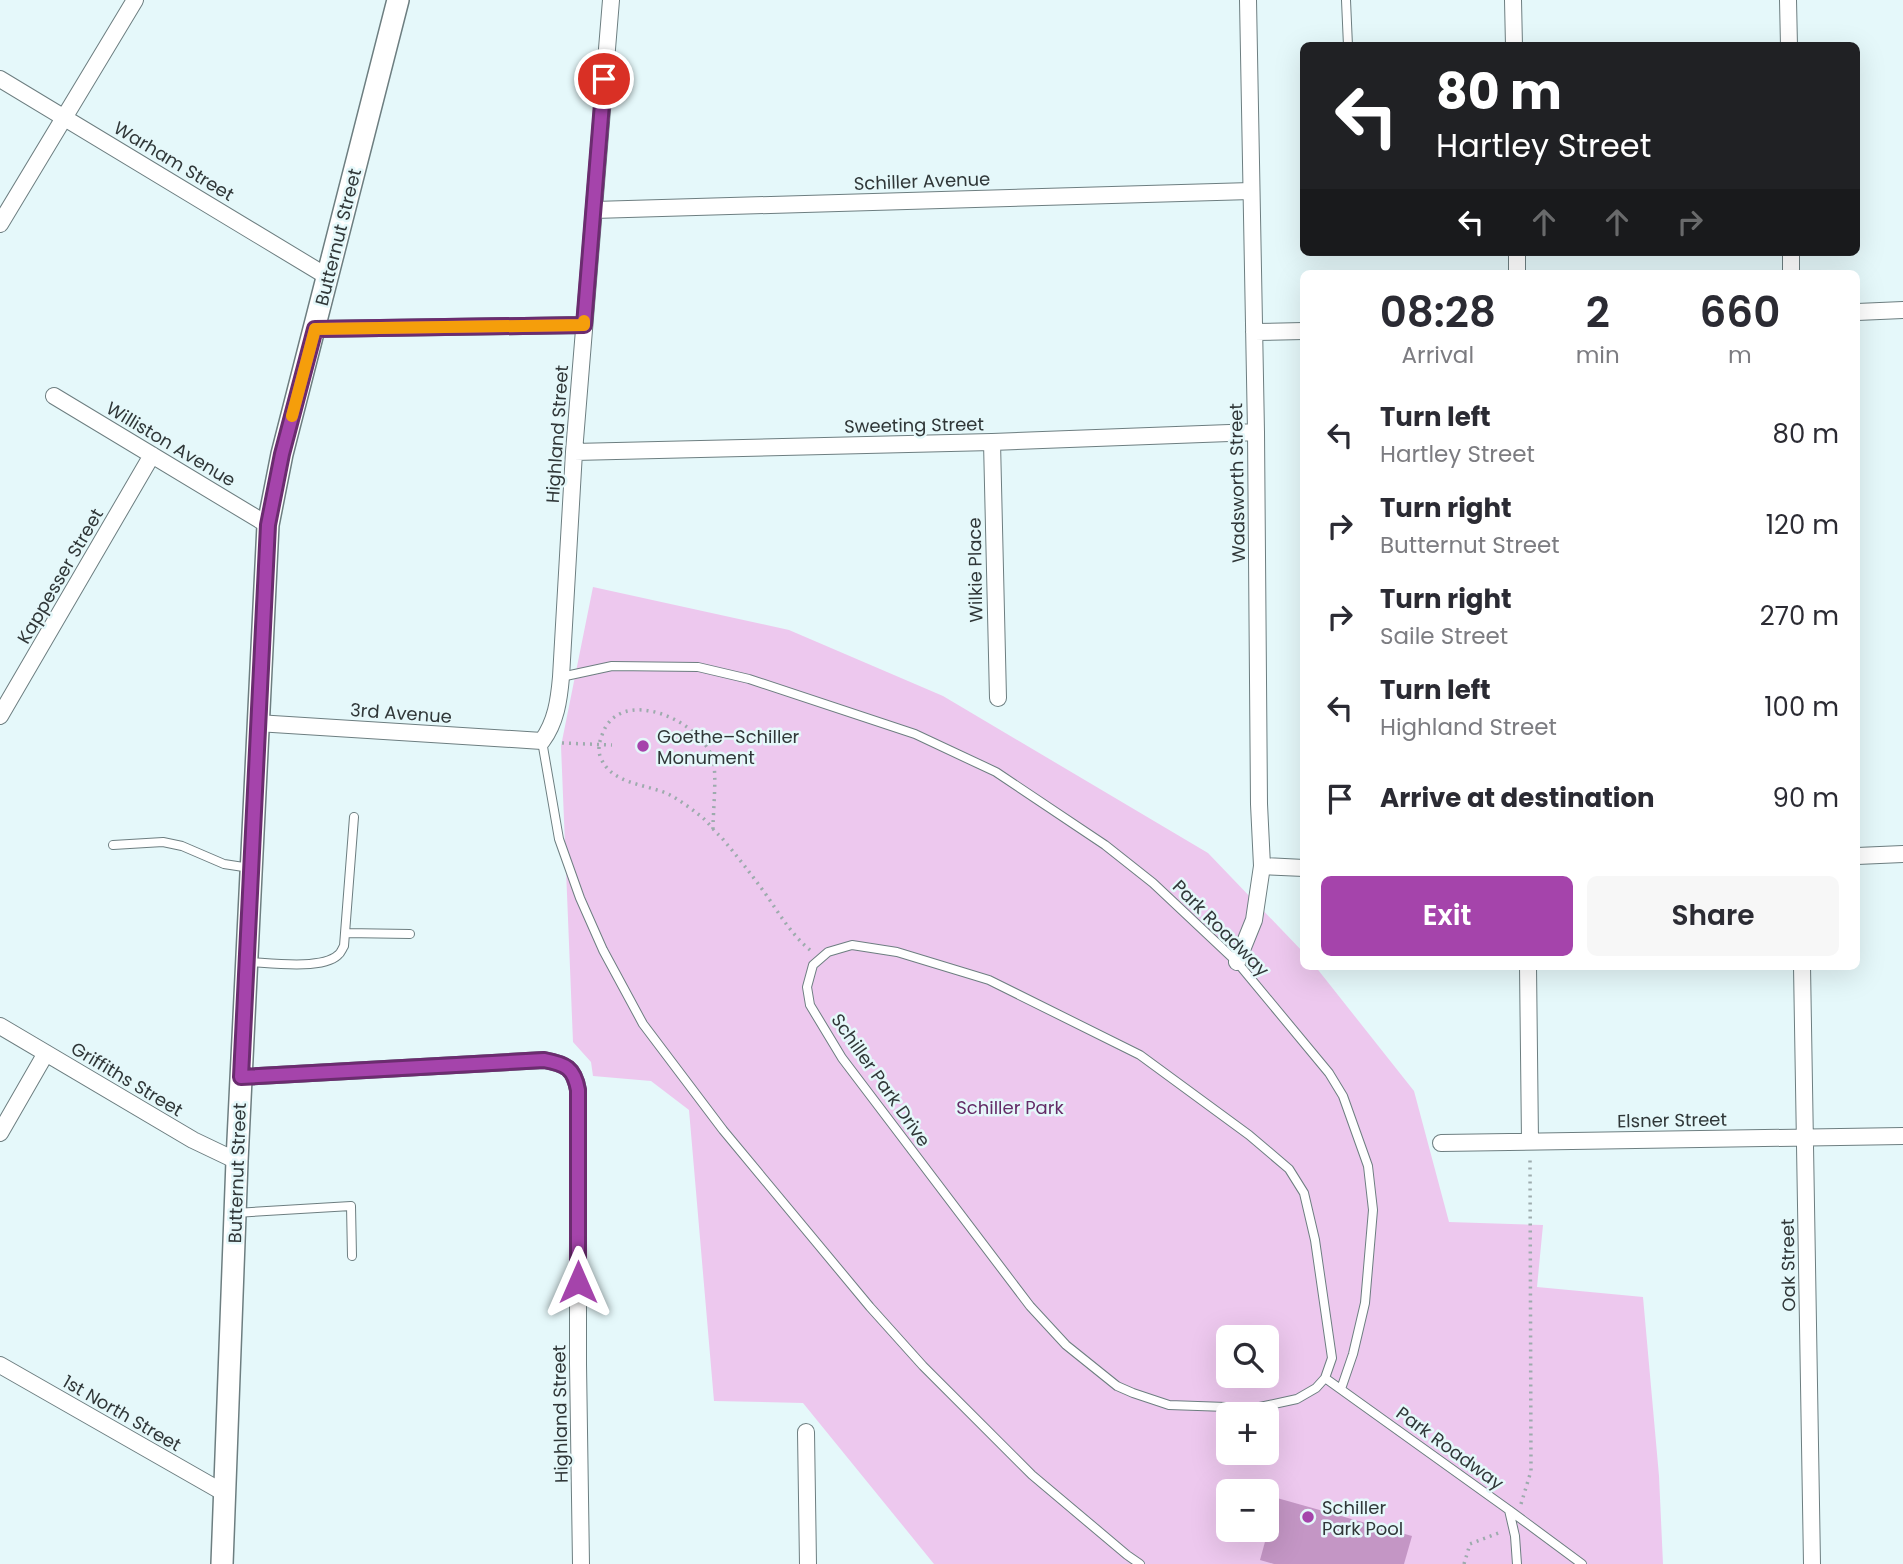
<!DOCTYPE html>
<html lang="en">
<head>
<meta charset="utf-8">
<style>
  :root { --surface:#fff; --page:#f7f7f7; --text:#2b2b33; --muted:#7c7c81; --accent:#a544ab }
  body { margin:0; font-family:Poppins,sans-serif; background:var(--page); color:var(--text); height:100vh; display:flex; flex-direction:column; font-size:26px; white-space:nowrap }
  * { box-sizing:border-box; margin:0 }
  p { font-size:23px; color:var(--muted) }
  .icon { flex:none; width:38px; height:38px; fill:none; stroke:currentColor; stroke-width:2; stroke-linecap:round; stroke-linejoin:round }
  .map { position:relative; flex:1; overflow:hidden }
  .sheet { position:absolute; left:1300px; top:270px; width:560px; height:700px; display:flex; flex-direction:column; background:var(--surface); border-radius:10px; box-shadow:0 7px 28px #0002 }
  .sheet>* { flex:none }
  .banner { position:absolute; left:1300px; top:42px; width:560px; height:214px; border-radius:10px; box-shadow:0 7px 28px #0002; background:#202124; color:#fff; overflow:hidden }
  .controls { position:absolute; left:1216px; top:1325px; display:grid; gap:14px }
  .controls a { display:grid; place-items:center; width:63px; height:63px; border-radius:10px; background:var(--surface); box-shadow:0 7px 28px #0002; font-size:35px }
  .pin { position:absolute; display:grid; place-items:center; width:60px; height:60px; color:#fff; margin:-30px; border:4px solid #fff; border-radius:50%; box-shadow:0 2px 7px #0007 }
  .me { position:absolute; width:77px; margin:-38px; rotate:0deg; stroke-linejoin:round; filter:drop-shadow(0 0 5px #0008) }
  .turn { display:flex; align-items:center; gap:24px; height:147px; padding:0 21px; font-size:32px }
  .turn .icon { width:91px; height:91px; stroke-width:2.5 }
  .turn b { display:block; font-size:49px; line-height:60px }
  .lanes { display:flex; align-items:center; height:66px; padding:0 21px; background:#0003; justify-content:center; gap:35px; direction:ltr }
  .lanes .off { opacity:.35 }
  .eta { display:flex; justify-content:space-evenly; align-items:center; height:119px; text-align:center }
  .eta b { font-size:42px; font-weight:600; line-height:49px }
  .action { display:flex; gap:14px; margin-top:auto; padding:14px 21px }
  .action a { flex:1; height:80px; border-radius:10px; background:var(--accent); color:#fff; font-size:28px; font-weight:600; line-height:80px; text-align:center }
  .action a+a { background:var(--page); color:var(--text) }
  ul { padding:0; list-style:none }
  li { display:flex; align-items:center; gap:21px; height:91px; padding:0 21px }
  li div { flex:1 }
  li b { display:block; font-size:26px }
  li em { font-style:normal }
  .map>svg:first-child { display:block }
  .green { fill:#edc8ee; fill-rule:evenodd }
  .water { fill:#c496c5 }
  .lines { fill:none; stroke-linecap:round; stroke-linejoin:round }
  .service-casing { stroke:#6d7e80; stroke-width:10 }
  .minor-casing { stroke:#6d7e80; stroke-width:18 }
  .tertiary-casing { stroke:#6d7e80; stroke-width:24 }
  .path { stroke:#9dabad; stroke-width:3.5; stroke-dasharray:2 5; stroke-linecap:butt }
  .service { stroke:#fff; stroke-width:8 }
  .minor { stroke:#fff; stroke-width:16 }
  .tertiary { stroke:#fff; stroke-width:21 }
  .route-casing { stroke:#6b2c6f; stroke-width:18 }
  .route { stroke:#a544ab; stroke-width:12 }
  .slow { stroke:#f59e0b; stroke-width:12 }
  .poi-dot { fill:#a544ab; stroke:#e5f8fa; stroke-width:2.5 }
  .labels { text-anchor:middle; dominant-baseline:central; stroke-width:5; stroke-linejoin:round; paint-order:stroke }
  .street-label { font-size:18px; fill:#303738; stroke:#e5f8fa }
  .poi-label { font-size:18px; fill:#303738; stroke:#e5f8fa; text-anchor:start }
  .park-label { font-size:18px; fill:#642c67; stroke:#e5f8fa }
</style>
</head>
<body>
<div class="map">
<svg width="1903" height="1564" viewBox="0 0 1903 1564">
  <rect width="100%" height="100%" fill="#e5f8fa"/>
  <path class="green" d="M593 587 789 630 943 696 1208 853 1304 953V966H1315L1414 1091 1449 1222 1543 1225 1537 1287 1643 1297 1659 1476 1663 1564H934L803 1403 714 1401 689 1110 651 1081 593 1076 591 1062 573 1042 561 746ZM1228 1337H1267V1376H1228ZM1228 1414H1267V1452H1228ZM1228 1491H1267V1530H1228Z"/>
  <path class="water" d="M1277 1498 1412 1536 1404 1564H1274L1260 1560Z"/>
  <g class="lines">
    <defs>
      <path id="service" d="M1346 0 1348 46
        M561 677 612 666 698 667 749 679 915 734 996 772 1105 845 1153 883 1237 962 1329 1073 1343 1096 1368 1166 1373 1210 1365 1303 1353 1354 1341 1389
        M542 741 559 839 580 898 603 950 643 1024 723 1130 870 1307 923 1366 1032 1475 1127 1555 1140 1564
        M113 845 163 842 182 846 224 864 250 868
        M345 933 410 934
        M852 945 897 952 989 980 1140 1055 1249 1135 1289 1169 1304 1193 1315 1240 1332 1358 1325 1378 1316 1388 1297 1399 1255 1408 1169 1405 1133 1393 1117 1386 1066 1345 1030 1306 842 1058 810 1005 807 987 813 965 828 952Z
        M249 962C270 963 322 970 338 955 341 953 342 949 344 946L354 817
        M235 1213 351 1206 352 1256
        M1325 1378 1509 1510 1515 1536 1517 1564
        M1509 1510 1582 1564"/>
      <path id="minor" d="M1513 0 1514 46
        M1788 0 1789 46
        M0 79 328 277
        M594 210 1251 191
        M0 224 135 0
        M1517 252V273
        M1791 252V273
        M1857 312 1903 310
        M315 329 584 325
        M1254 332 1304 331
        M54 396 268 525
        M992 442 998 698
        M574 452 992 442 1256 432
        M0 716 152 455
        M257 723 542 741C556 722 559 700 561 677L574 452 611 0
        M1857 856 1903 854
        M1262 866 1304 868
        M1237 962 1254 920 1262 866 1259 804 1256 432 1248 0
        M1528 966 1530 1141
        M1802 966 1812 1564
        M0 1026 193 1140 237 1161
        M241 1077 544 1060C566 1064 574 1068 578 1090V1364L581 1564
        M0 1133 46 1053
        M1441 1143 1903 1136
        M0 1365 226 1494
        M806 1432 808 1564"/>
      <path id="tertiary" d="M222 1564 237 1161 268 525 282 454 398 0"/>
    </defs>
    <use href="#service" class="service-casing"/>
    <use href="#minor" class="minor-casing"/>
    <use href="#tertiary" class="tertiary-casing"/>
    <path class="path" d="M562 743 612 745
      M713 829C713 811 717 776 713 760 702 720 619 684 602 735 599 743 598 749 600 756 611 786 648 783 672 796 681 801 690 808 698 814 707 820 713 830 721 837 737 856 752 875 767 896 780 915 792 935 810 950
      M1521 1504 1531 1471 1530 1156
      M1464 1564 1470 1544 1501 1532"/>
    <use href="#service" class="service"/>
    <use href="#minor" class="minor"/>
    <use href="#tertiary" class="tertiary"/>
  </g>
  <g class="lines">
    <defs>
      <path id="route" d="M578 1282V1090C574 1068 566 1064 544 1060L241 1077 268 525 282 454 315 329 584 325 604 79"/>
    </defs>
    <use href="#route" class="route-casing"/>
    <use href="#route" class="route"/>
    <path class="slow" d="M292 416 315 329 584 325V321"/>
  </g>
  <g class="poi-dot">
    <circle cx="643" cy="746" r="7"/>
    <circle cx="1308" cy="1517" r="7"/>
  </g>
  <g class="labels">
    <g class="street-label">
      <text transform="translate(174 161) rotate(31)">Warham Street</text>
      <text transform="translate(922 181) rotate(-2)">Schiller Avenue</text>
      <text transform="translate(338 237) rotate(-76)">Butternut Street</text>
      <text transform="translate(914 425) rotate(-1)">Sweeting Street</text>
      <text transform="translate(557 434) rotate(-86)">Highland Street</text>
      <text transform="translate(171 444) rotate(31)">Williston Avenue</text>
      <text transform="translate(1237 483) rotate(-91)">Wadsworth Street</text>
      <text transform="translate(975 570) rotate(-91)">Wilkie Place</text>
      <text transform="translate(60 576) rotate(-60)">Kappesser Street</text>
      <text transform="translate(401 713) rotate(4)">3rd Avenue</text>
      <text transform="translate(1221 928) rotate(45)">Park Roadway</text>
      <text transform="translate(127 1079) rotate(31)">Griffiths Street</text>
      <text transform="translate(881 1080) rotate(55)">Schiller Park Drive</text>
      <text transform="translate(1672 1120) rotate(-1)">Elsner Street</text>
      <text transform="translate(237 1173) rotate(-88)">Butternut Street</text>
      <text transform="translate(1788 1265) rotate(-91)">Oak Street</text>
      <text transform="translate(122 1413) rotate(30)">1st North Street</text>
      <text transform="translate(560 1414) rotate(-91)">Highland Street</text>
      <text transform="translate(1450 1448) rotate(36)">Park Roadway</text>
    </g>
    <g class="poi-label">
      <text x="657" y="736">Goethe–Schiller<tspan x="657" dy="21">Monument</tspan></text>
      <text x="1322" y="1507">Schiller<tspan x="1322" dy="21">Park Pool</tspan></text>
    </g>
    <g class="park-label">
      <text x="1010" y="1107">Schiller Park</text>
    </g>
  </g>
</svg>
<div class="controls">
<a><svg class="icon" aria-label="search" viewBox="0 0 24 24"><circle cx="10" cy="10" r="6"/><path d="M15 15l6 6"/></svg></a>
<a>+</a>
<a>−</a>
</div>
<div class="pin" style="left:604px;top:79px;background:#d93025"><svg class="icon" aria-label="arrive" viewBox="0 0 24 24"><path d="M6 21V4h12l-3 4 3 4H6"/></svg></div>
<svg class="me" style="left:578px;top:1282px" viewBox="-20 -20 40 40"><path d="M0-17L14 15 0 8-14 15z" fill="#a544ab" stroke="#fff" stroke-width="4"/></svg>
<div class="banner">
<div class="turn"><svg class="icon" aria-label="left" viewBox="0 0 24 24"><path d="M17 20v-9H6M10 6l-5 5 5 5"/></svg><div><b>80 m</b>Hartley Street</div></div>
<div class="lanes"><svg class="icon" aria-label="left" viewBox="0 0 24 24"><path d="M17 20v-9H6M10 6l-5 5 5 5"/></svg><svg class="icon off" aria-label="ahead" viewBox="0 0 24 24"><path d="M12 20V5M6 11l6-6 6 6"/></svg><svg class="icon off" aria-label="ahead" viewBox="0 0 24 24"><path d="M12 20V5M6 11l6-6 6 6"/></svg><svg class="icon off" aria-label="right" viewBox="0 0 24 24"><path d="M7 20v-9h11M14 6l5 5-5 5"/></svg></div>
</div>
<section class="sheet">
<div class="eta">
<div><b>08:28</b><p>Arrival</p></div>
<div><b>2</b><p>min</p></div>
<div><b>660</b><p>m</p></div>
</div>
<ul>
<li><svg class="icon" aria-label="left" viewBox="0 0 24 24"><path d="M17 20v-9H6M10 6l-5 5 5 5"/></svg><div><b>Turn left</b><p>Hartley Street</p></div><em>80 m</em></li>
<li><svg class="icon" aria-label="right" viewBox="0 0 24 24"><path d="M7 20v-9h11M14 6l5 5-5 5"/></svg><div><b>Turn right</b><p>Butternut Street</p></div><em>120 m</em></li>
<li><svg class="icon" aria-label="right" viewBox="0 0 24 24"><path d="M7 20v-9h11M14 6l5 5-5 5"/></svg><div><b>Turn right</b><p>Saile Street</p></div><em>270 m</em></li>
<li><svg class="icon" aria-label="left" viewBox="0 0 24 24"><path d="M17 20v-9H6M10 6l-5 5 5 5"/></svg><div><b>Turn left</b><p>Highland Street</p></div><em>100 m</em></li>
<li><svg class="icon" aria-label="arrive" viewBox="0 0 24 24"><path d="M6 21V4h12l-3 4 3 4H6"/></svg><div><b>Arrive at destination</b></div><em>90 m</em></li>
</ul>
<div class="action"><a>Exit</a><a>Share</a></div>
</section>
</div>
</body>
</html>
